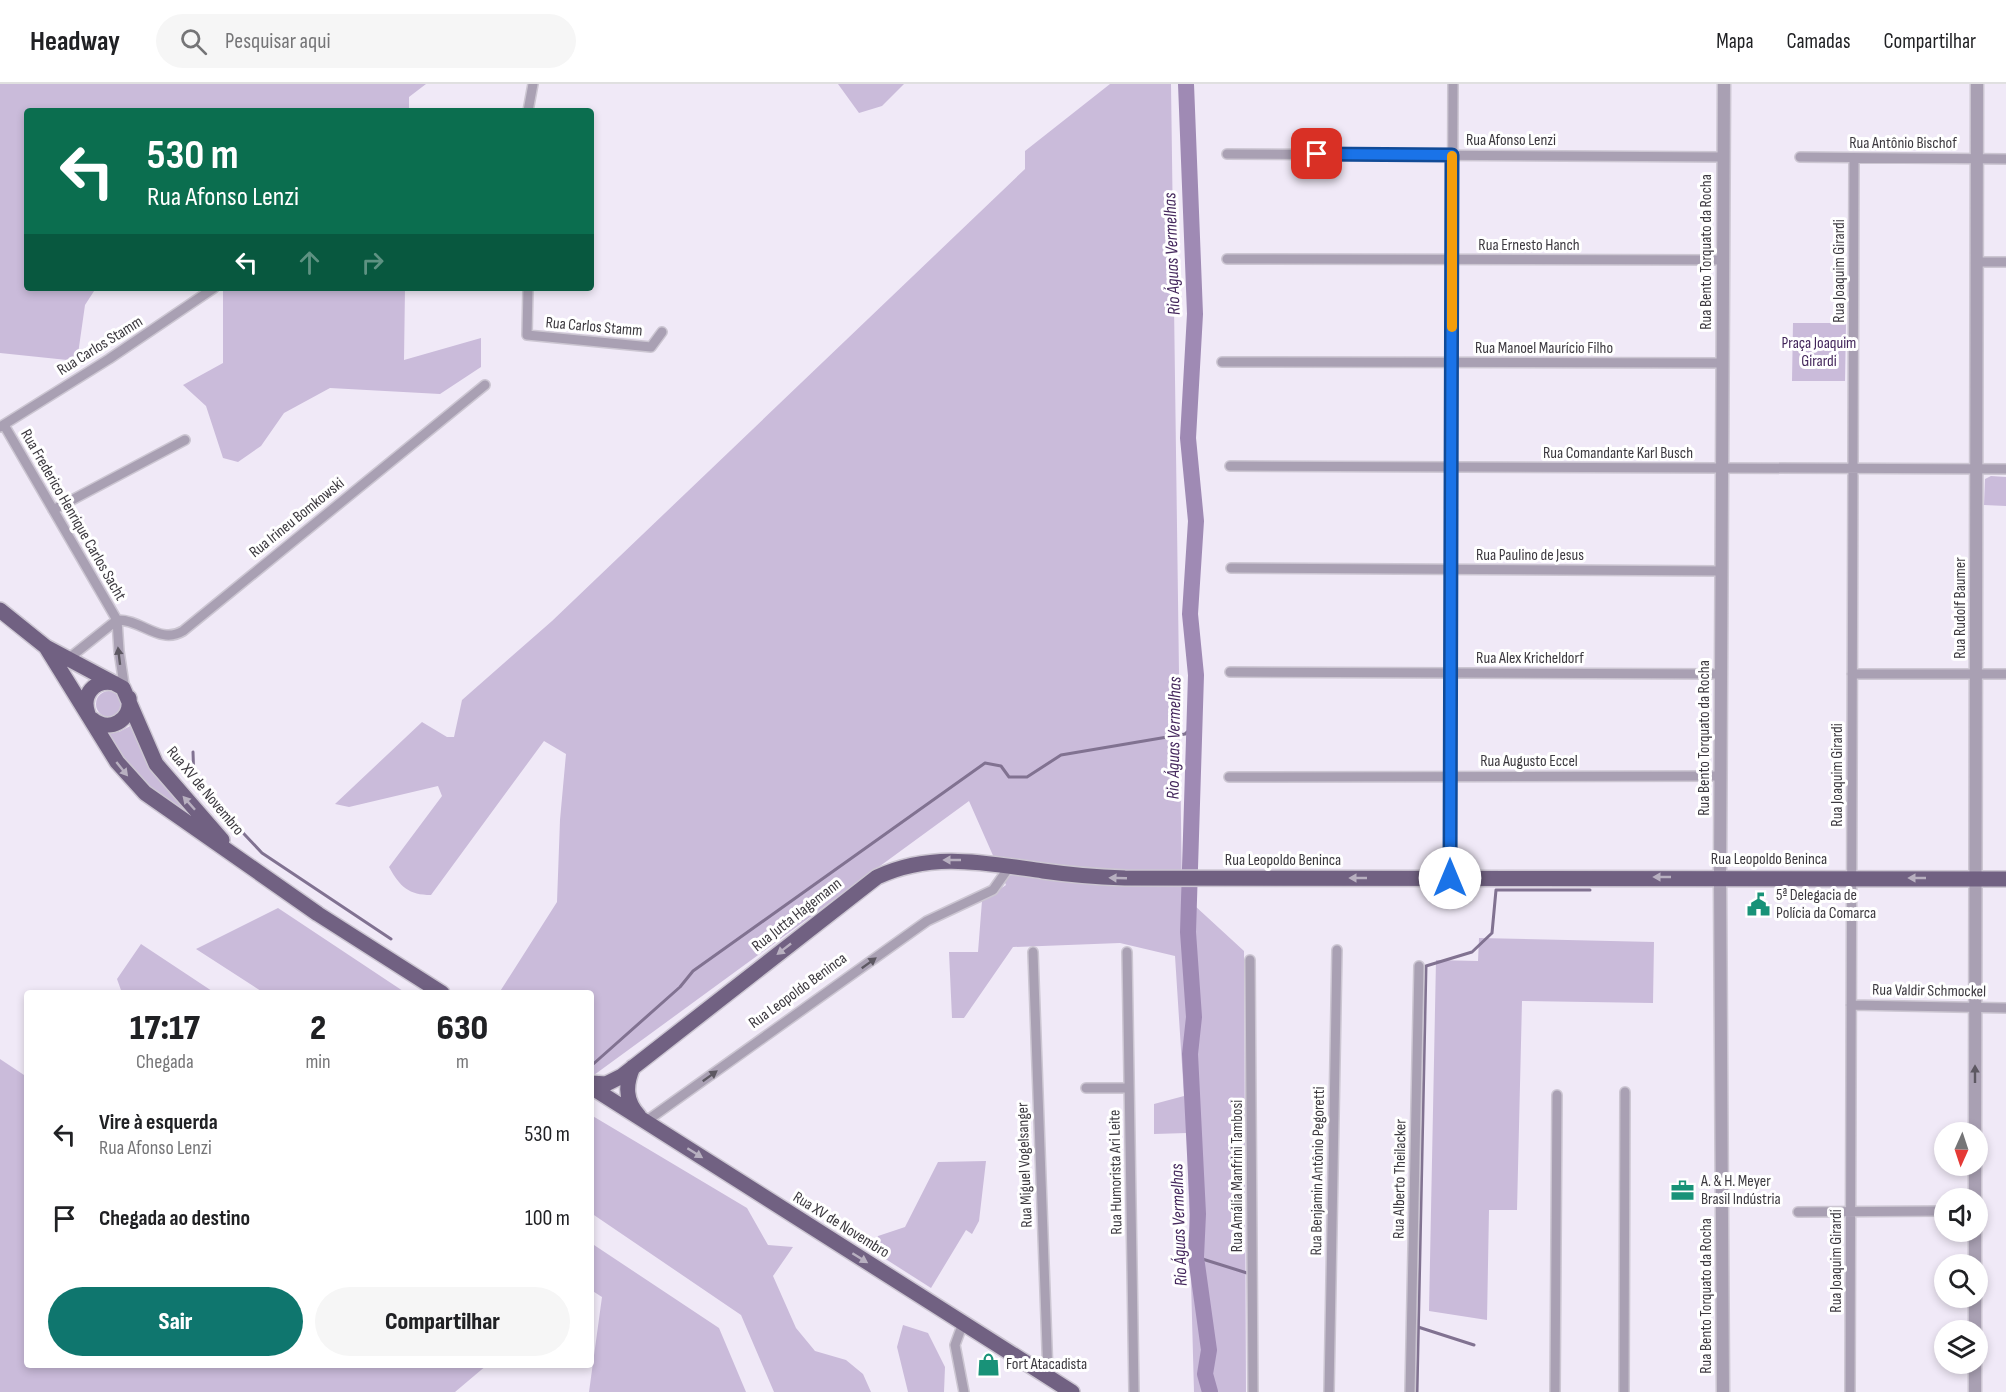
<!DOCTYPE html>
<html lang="pt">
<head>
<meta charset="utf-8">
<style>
  :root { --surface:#fff; --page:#f6f6f6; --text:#202124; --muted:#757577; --line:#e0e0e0; --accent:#0f766e }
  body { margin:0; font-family:"Sofia Sans Condensed",sans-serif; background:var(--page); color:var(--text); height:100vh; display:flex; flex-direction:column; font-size:22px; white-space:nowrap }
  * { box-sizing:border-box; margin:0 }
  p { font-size:20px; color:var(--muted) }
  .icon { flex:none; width:33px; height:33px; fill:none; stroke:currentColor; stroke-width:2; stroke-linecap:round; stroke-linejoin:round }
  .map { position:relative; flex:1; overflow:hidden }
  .drawer { position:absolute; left:24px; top:906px; width:570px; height:378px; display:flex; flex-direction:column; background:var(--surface); border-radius:6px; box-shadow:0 3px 9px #0003 }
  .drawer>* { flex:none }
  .guide { position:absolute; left:24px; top:24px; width:570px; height:183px; border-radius:6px; box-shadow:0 3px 9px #0003; background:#0b6e4f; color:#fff; overflow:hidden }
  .needle { width:39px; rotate:183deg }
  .tools { position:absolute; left:1934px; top:1038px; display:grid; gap:12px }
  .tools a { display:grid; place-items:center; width:54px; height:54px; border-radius:50%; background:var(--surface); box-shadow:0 3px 9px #0003; font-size:30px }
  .pin { position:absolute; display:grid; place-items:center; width:51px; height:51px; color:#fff; margin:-26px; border-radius:12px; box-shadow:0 3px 9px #0006 }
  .me { position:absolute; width:66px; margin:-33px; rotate:0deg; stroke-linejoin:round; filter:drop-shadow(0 0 4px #0008) }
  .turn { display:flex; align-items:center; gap:21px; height:126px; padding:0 24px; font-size:27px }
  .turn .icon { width:78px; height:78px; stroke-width:2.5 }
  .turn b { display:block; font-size:42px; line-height:51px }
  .lanes { display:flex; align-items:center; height:57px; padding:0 24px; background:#0003; justify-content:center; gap:30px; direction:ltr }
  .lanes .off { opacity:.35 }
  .eta { display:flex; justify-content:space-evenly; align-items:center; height:102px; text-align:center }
  .eta b { font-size:36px; font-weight:800; line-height:42px }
  .button { display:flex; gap:12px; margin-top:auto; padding:12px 24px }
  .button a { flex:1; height:69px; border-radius:36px; background:var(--accent); color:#fff; font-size:24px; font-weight:800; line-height:69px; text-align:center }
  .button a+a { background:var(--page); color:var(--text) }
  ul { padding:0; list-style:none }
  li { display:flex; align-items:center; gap:18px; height:84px; padding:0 24px }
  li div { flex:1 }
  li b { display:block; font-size:22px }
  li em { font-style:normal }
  header { display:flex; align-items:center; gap:36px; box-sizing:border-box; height:84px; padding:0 30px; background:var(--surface); border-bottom:2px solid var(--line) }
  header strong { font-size:28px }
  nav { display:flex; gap:33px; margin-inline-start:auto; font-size:21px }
  .search { width:420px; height:54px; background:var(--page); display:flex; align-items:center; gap:15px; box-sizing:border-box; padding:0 21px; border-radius:33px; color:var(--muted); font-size:22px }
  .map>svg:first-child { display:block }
  .green { fill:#cabbda }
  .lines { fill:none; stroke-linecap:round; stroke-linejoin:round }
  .stream { stroke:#817291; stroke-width:3 }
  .river { stroke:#9f8ab4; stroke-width:16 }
  .minor-casing { stroke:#ccc6d2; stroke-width:12 }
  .tertiary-casing { stroke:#ccc6d2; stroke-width:15 }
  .primary-casing { stroke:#ccc6d2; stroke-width:18 }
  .minor { stroke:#a9a0b3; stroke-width:9 }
  .tertiary { stroke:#a9a0b3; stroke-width:12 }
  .primary { stroke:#716182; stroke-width:15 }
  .oneway { fill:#5d5862 }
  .oneway2 { fill:#b8b0c0 }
  .route-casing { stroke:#114b97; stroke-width:15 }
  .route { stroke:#1a73e8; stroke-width:10 }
  .slow { stroke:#f59e0b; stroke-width:10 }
  .labels { text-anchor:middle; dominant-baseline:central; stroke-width:6; stroke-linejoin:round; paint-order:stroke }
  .street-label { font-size:16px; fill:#3c393f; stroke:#fff }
  .park-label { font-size:16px; fill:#42255a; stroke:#fff }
  .poi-label { font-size:16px; fill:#3c393f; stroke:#fff; text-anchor:start }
  .water-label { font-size:18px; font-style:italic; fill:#45285d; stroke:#fff }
</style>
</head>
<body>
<header>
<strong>Headway</strong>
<div class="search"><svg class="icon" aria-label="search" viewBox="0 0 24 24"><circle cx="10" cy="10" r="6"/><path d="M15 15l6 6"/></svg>Pesquisar aqui</div>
<nav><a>Mapa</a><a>Camadas</a><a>Compartilhar</a></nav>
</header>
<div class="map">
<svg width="2006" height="1308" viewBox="0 0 2006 1308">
  <rect width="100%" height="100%" fill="#f0e9f7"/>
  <path class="green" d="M0 0H426L409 13V27H27V204H96L85 221 77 277 0 269Z
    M838 0H904L882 22 859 29Z
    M1110 0H1171L1182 810 1244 867 1246 1308H1194L1187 1049 1154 1050V1020L1184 1012 1175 872 1120 859 1013 863 964 934H952L949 868H978L982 817 1006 801 969 717 594 991 591 989V909H499L557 818 560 736 566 670 544 657 431 811C409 811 400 803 389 783L442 712 438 702 349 723 335 720 422 638 447 653H454L462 616 552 537 1025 85V67Z
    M223 204H405L404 276 481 254V283L440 310 330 304 284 329 261 362 238 378 223 374 206 322 183 301 223 279Z
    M1793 239H1846L1845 297H1792Z
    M1991 392 2006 393V422L1984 421 1985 395Z
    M96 620a13 13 0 1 1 26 0a13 13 0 1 1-26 0Z
    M132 641 199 739 155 710 133 690 104 648H119Z
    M278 824 406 909H264L196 865Z
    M1479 854 1654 858 1653 919 1522 917 1517 1126H1489L1487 1236 1429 1227 1436 876 1478 877Z
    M141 860 215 909H122L117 895Z
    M0 975 27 993V1281H487L455 1308H0Z
    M591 1031 747 1124 768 1161 793 1163 773 1192 796 1244 815 1267 846 1276 863 1290 871 1308H774L741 1231 591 1129Z
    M986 1077 979 1137 972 1150 966 1146 931 1204 873 1167 878 1152 905 1143 938 1078Z
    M591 1159 719 1244 746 1308H589L602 1213 591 1206Z
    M903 1241 928 1249 945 1283 944 1308H908L897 1263Z"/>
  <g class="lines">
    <path class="stream" d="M193 668 194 697 262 769 391 855
      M591 982 680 903 693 887 985 679 1001 682 1009 693H1027L1061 671 1185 650 1193 643
      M1196 1173 1247 1189
      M1418 1243 1474 1261
      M1417 1308 1426 882 1472 868 1492 849 1496 806H1590"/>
    <path class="river" d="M1186 0 1195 230 1188 354 1196 437 1190 530 1196 591 1188 848 1194 933 1190 970 1198 1130 1196 1173 1209 1266 1205 1290 1210 1308"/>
    <defs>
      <path id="minor" d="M528 27 533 0
        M1227 70 1723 73
        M1800 73 2006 75
        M1227 175 1723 176
        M1977 178H2006
        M528 204 527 251 651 263 662 248
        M1222 278 1722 279
        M4 341 117 536 119 567 125 607
        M0 343 109 275 214 204
        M1230 382 2006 385
        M53 426 185 356
        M1231 484 1722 487
        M68 575 117 536C141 535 160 561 183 547L485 301
        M1230 588 1721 590
        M1852 590H2006
        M1229 693 1721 692
        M1450 794 1453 0
        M1033 868 1048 1292
        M1127 868 1134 1308
        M1250 876 1253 1308
        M1851 921 2006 924
        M1086 1004H1129
        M645 1038 927 837 993 806 1010 782
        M1798 1128 1944 1127
        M963 1239 955 1261 964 1308
        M1329 1308 1337 866
        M1410 1308 1419 882
        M1555 1308 1557 1011
        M1624 1308 1625 1008
        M1850 1308 1854 74"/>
      <path id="tertiary" d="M1975 1048 1977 0
        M1975 1114V1082
        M1975 1180V1148
        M1975 1246V1214
        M1723 1308 1720 793 1724 0
        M1975 1308V1280"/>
      <path id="primary" d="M0 526 46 563 123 604 156 680 222 756
        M46 563 117 678 145 709 318 830 442 909
        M88 630C81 611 94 595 114 599
        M92 635C109 649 132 637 129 614
        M633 983C625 1001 625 1017 639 1032
        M591 999 606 1000 622 992 877 793C932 767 986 779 1043 787 1071 791 1098 793 1125 794L2006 795
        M591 1003 1072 1308"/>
    </defs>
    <use href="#minor" class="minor-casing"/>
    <use href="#tertiary" class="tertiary-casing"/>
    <use href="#primary" class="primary-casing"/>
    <use href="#minor" class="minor"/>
    <use href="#tertiary" class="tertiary"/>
    <use href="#primary" class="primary"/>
  </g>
  <defs><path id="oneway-solid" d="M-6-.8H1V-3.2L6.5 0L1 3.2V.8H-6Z" transform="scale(1.5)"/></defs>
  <g class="oneway">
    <use href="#oneway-solid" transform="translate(119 572) rotate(-97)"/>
    <use href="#oneway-solid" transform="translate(869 879) rotate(-36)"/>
    <use href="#oneway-solid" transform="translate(1975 990) rotate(-90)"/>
    <use href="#oneway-solid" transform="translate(710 992) rotate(-36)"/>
  </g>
  <g class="oneway2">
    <use href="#oneway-solid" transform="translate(122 685) rotate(51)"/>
    <use href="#oneway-solid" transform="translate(189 719) rotate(-132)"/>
    <use href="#oneway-solid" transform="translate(952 776) rotate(-180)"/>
    <use href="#oneway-solid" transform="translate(1662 793) rotate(180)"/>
    <use href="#oneway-solid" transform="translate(1118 794) rotate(-178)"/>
    <use href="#oneway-solid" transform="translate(1358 794) rotate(-180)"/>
    <use href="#oneway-solid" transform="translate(1917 794) rotate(-180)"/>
    <use href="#oneway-solid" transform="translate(784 865) rotate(142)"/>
    <use href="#oneway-solid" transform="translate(695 1069) rotate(32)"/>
    <use href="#oneway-solid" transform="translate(860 1174) rotate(32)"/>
  </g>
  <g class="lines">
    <defs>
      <path id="route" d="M1317 70 1452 71 1450 794"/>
    </defs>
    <use href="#route" class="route-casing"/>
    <use href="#route" class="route"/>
    <path class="slow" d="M1452 243V72"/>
  </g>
  <defs>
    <symbol id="civic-bare" viewBox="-9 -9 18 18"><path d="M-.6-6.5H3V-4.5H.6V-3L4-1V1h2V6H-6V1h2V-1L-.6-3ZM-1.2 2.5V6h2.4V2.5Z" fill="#189278" stroke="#fff" stroke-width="2.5" paint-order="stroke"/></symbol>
    <symbol id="office-bare" viewBox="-9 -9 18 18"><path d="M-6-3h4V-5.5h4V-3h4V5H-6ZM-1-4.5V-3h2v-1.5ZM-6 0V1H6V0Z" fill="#189278" stroke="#fff" stroke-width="2.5" paint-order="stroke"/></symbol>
    <symbol id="shop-bare" viewBox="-9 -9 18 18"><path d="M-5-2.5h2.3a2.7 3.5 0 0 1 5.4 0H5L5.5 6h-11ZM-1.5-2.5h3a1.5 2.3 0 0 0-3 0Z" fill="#189278" stroke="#fff" stroke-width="2.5" paint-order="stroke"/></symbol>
  </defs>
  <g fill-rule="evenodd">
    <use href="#civic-bare" x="1742" y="804" width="33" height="33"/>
    <use href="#office-bare" x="1666" y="1090" width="33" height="33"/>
    <use href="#shop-bare" x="972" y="1264" width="33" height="33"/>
  </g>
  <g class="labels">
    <g class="street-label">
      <text x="1511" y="56">Rua Afonso Lenzi</text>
      <text x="1903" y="59">Rua Antônio Bischof</text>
      <text x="1529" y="161">Rua Ernesto Hanch</text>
      <text transform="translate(1706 168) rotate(-90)">Rua Bento Torquato da Rocha</text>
      <text transform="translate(1839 187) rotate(-90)">Rua Joaquim Girardi</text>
      <text transform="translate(594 243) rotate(5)">Rua Carlos Stamm</text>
      <text transform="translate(100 262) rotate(-32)">Rua Carlos Stamm</text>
      <text x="1544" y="264">Rua Manoel Maurício Filho</text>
      <text x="1618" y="369">Rua Comandante Karl Busch</text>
      <text transform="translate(73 431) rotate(60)">Rua Frederico Henrique Carlos Sacht</text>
      <text transform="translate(297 434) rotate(-39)">Rua Irineu Bomkowski</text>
      <text x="1530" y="471">Rua Paulino de Jesus</text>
      <text transform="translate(1960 524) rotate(-90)">Rua Rudolf Baumer</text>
      <text x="1530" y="574">Rua Alex Kricheldorf</text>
      <text transform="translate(1704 654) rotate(-90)">Rua Bento Torquato da Rocha</text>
      <text x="1529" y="677">Rua Augusto Eccel</text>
      <text transform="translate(1837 691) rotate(-90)">Rua Joaquim Girardi</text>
      <text transform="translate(205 707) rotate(50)">Rua XV de Novembro</text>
      <text x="1769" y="775">Rua Leopoldo Beninca</text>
      <text x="1283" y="776">Rua Leopoldo Beninca</text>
      <text transform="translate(797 831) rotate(-38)">Rua Jutta Hagemann</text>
      <text transform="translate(798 907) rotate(-36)">Rua Leopoldo Beninca</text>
      <text transform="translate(1929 907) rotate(1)">Rua Valdir Schmockel</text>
      <text transform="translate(1025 1081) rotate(-92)">Rua Miguel Vogelsanger</text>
      <text transform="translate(1318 1087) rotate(-89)">Rua Benjamin Antônio Pegoretti</text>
      <text transform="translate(1116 1088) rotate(-91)">Rua Humorista Ari Leite</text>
      <text transform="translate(1237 1092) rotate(-90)">Rua Amália Manfrini Tambosi</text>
      <text transform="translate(1400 1095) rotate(-89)">Rua Alberto Theilacker</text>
      <text transform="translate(841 1141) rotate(32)">Rua XV de Novembro</text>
      <text transform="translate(1836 1177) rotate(-90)">Rua Joaquim Girardi</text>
      <text transform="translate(1706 1212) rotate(-90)">Rua Bento Torquato da Rocha</text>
    </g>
    <g class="park-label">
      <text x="1819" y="259">Praça Joaquim<tspan x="1819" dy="18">Girardi</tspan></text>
    </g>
    <g class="poi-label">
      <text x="1776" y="811">5ª Delegacia de<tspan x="1776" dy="18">Polícia da Comarca</tspan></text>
      <text x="1701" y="1097">A. &amp; H. Meyer<tspan x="1701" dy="18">Brasil Indústria</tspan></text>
      <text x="1006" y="1280">Fort Atacadista</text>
    </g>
    <g class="water-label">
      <text transform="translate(1172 170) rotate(-92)">Rio Águas Vermelhas</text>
      <text transform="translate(1174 654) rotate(-89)">Rio Águas Vermelhas</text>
      <text transform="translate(1179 1141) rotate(-92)">Rio Águas Vermelhas</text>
    </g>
  </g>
</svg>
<div class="tools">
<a><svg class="needle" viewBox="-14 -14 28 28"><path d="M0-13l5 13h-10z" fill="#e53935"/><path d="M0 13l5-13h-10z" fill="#757577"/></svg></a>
<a><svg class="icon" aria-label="sound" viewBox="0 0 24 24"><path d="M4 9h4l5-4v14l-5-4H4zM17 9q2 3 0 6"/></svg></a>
<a><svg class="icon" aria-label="search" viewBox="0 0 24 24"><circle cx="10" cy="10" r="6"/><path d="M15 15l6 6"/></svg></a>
<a><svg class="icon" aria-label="layers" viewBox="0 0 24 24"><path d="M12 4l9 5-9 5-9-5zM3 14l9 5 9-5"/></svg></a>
</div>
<div class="pin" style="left:1317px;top:70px;background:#d93025"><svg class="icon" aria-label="arrive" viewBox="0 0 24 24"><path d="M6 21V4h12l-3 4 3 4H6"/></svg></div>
<svg class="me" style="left:1450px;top:794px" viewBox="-20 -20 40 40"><circle r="19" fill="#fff"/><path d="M0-13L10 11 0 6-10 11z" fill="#1a73e8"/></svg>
<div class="guide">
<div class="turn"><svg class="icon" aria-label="left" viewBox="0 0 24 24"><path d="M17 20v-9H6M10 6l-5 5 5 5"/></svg><div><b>530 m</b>Rua Afonso Lenzi</div></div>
<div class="lanes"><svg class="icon" aria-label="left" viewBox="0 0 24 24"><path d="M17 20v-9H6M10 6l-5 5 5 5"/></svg><svg class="icon off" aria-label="ahead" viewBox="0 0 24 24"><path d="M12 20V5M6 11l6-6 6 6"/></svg><svg class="icon off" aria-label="right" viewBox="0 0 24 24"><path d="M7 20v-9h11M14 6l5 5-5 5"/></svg></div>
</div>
<section class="drawer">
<div class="eta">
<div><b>17:17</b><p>Chegada</p></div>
<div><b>2</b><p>min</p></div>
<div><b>630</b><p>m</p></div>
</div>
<ul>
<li><svg class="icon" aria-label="left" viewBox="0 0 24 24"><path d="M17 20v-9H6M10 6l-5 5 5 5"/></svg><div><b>Vire à esquerda</b><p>Rua Afonso Lenzi</p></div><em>530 m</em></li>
<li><svg class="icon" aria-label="arrive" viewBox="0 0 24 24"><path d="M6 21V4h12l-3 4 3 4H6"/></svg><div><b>Chegada ao destino</b></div><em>100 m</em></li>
</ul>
<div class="button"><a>Sair</a><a>Compartilhar</a></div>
</section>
</div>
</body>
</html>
